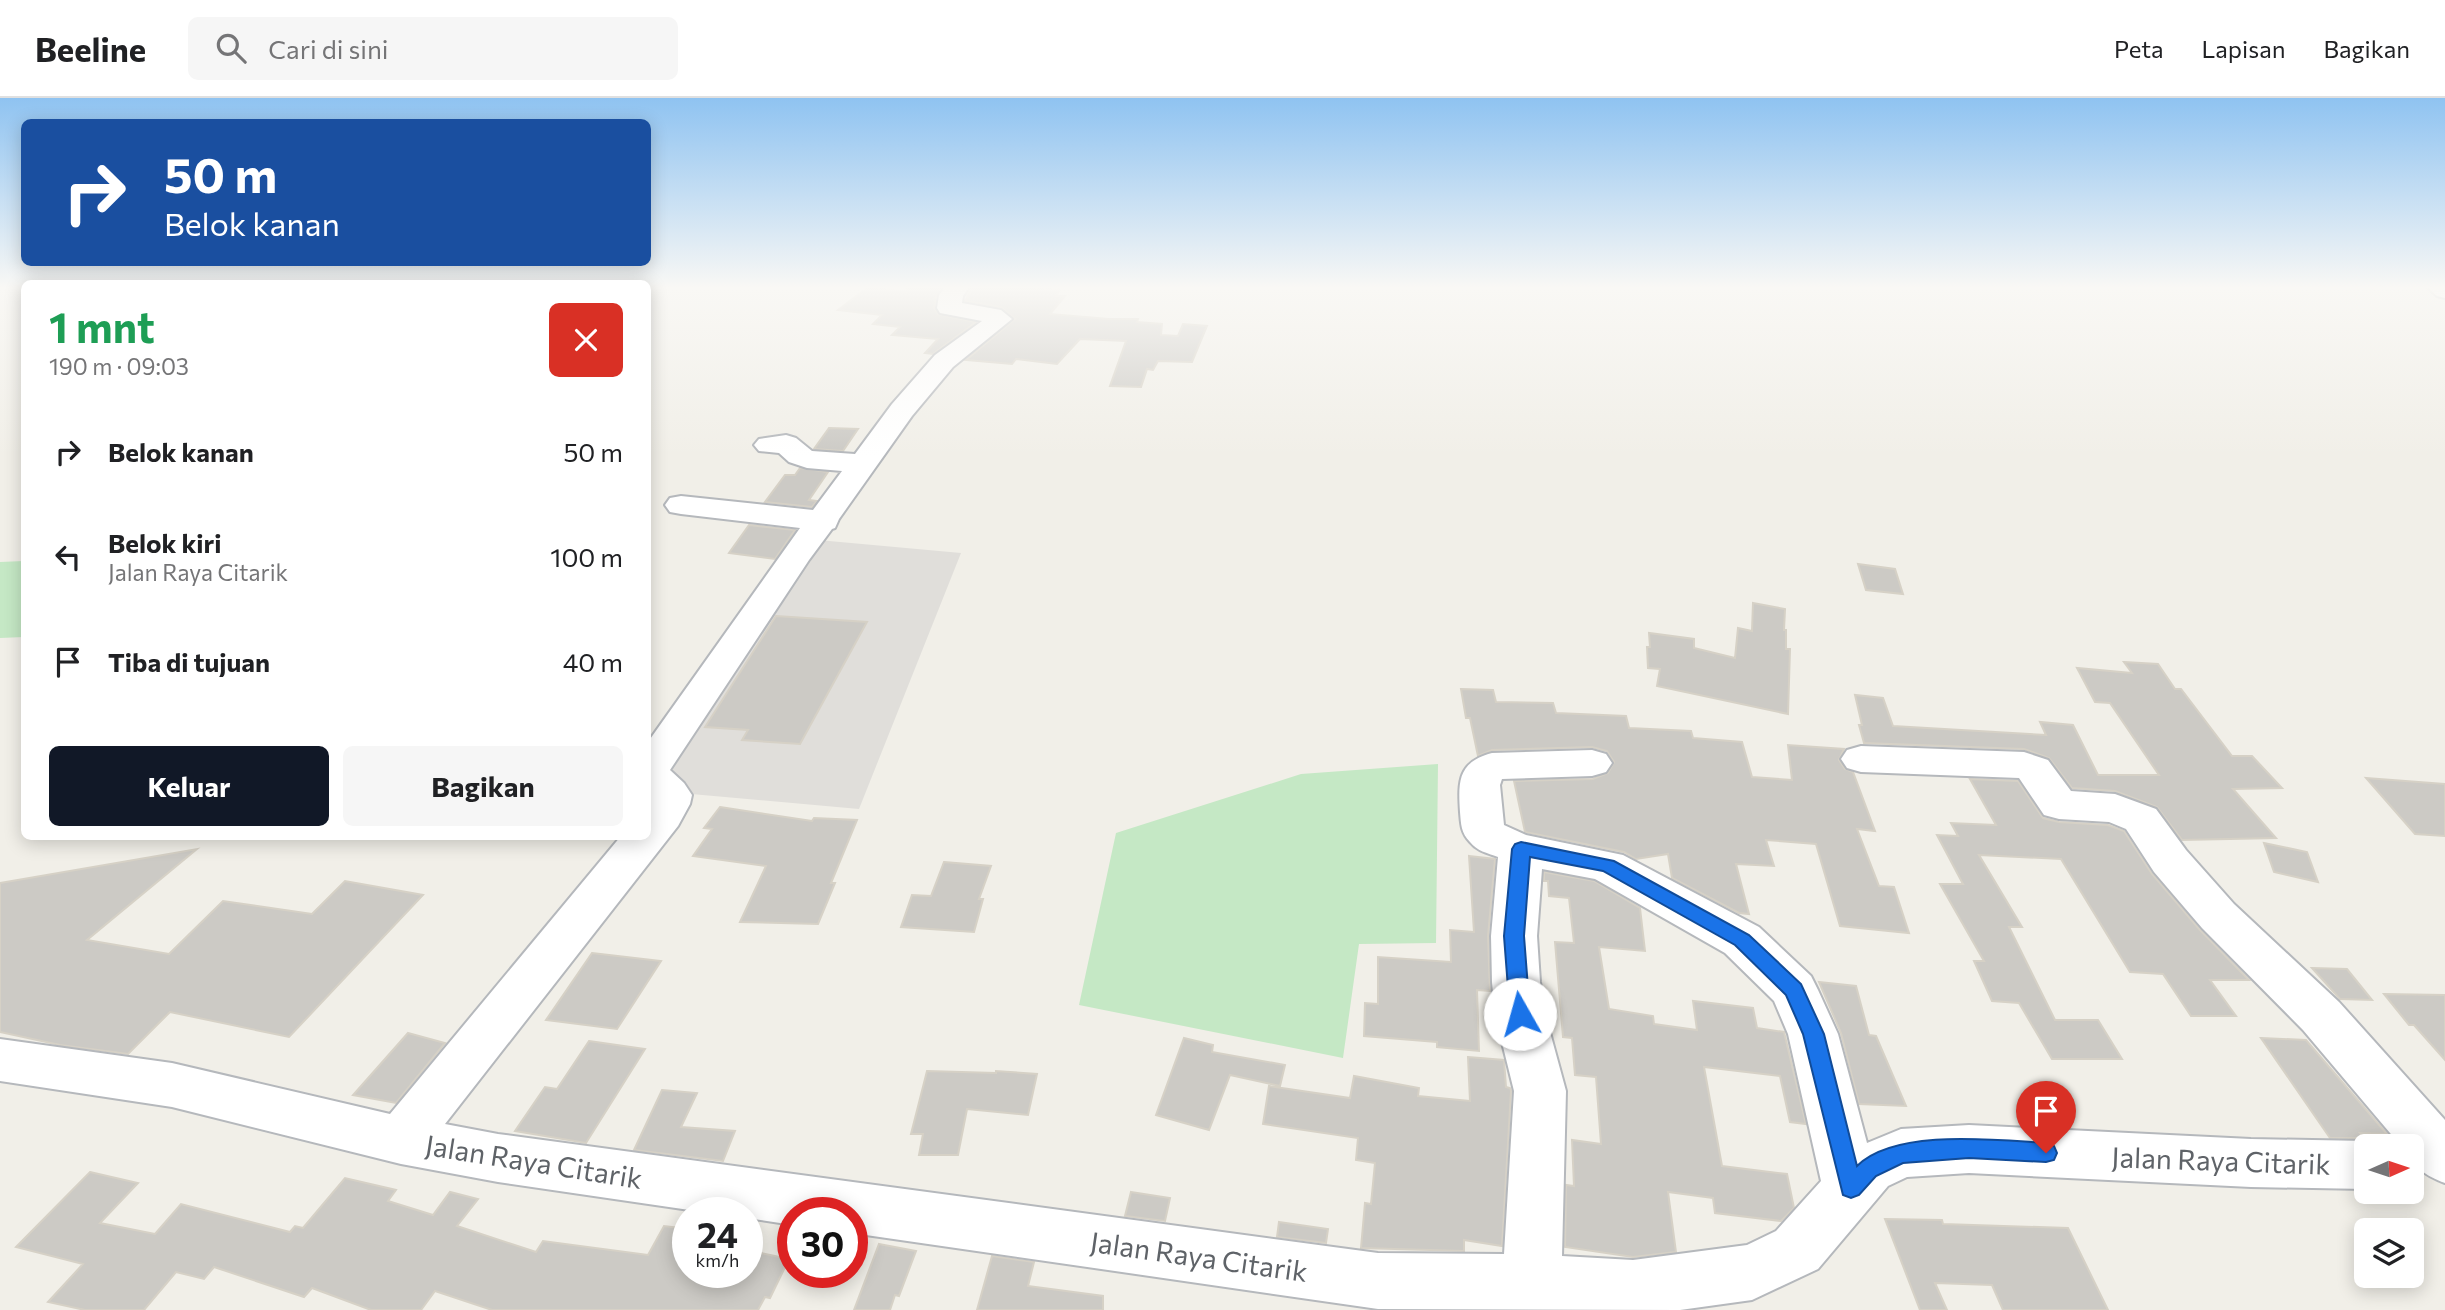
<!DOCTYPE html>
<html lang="id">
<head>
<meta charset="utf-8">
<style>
  :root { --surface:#fff; --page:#f6f6f6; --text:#202124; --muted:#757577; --line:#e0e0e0; --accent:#111827 }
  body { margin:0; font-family:Commissioner,sans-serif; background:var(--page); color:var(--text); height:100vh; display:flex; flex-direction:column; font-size:26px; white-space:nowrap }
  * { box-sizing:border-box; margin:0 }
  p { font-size:23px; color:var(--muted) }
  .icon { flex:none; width:38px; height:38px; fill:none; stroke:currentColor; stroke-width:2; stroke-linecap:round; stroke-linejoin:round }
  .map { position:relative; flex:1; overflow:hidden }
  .side { position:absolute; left:21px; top:182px; width:630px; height:560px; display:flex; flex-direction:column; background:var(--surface); border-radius:10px; box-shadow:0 4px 18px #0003 }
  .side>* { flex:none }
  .hud { position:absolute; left:21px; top:21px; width:630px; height:147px; border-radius:10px; box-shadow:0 4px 18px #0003; background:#1a4fa0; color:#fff; overflow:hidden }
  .needle { width:46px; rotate:87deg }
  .fabs { position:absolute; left:2354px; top:1036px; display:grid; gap:14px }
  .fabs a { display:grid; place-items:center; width:70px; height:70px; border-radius:10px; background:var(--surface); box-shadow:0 4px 18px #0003; font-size:35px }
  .speed { position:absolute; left:672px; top:1099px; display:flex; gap:14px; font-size:35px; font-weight:700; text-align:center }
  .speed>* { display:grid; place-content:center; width:91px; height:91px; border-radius:50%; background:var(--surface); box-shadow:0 4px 18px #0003; line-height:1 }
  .speed small { font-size:18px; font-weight:400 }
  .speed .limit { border:10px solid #d22; background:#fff; color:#111 }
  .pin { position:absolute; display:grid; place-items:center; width:60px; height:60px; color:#fff; margin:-72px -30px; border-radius:50% 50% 50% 0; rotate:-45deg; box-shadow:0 0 7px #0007 }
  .pin .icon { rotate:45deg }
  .me { position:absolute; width:77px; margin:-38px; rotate:353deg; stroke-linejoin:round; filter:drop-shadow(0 0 5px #0008) }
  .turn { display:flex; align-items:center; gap:24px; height:147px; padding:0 28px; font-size:32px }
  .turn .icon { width:91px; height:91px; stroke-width:2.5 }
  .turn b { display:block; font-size:49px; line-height:60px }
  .round { display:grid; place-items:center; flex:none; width:74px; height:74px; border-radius:10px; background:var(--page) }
  .overview { display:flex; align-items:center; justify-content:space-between; height:119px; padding:0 28px }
  h1 { font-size:42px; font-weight:700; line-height:52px; color:#1e9e55 }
  .button { display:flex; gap:14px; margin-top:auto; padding:14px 28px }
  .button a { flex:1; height:80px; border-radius:10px; background:var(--accent); color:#fff; font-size:28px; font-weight:700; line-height:80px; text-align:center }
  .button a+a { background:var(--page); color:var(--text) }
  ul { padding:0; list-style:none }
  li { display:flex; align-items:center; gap:21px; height:105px; padding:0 28px }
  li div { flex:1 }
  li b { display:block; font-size:26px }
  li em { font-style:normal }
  header { display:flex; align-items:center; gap:42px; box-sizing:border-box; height:98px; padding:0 35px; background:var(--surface); border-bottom:2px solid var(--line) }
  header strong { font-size:33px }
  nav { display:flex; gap:38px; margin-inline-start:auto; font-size:24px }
  .search { width:490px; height:63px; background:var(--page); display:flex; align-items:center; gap:18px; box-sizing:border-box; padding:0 24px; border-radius:10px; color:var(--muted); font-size:26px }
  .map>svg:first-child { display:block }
  .industrial { fill:#e0deda }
  .green { fill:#c5e8c5 }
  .building { fill:#cccac5; stroke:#d6d1c6; stroke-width:2 }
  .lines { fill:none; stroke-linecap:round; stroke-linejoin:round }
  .minor-casing { stroke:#b5b8bc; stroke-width:4 }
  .minor { fill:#fff; fill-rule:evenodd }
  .route { fill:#1a73e8; stroke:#114b97; stroke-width:2 }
  .labels { text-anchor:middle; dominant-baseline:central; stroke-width:6; stroke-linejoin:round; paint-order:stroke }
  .near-street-label { font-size:28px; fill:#5f6368; stroke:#fff }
</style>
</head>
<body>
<header>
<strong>Beeline</strong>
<div class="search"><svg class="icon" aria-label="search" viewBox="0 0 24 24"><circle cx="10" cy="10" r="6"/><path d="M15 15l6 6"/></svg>Cari di sini</div>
<nav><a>Peta</a><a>Lapisan</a><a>Bagikan</a></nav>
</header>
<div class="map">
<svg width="2445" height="1212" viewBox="0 0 2445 1212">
  <rect width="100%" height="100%" fill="#f1efe8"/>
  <path class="industrial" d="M818 442 961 455 859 711 669 694 663 664Z"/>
  <path class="green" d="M24 463V539L0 540V464Z
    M1438 666 1436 845 1359 846 1343 960 1079 907 1116 735 1301 676Z"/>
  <path class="building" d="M907 188H943L936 197 934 210 938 216 976 224 933 256 925 255 938 241 892 237 900 229 873 226 882 217 838 212 868 189 907 194Z
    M973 188H1034L1032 190 1060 192 1056 198H1065L1050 216 1109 221H1138L1137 224 1162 226 1161 237 1178 238 1183 226 1207 228 1192 264 1158 263 1153 272 1147 271 1141 289 1110 288 1126 243 1080 241 1057 266 1016 261 1012 266 966 262 1015 221 1001 209 965 203Z
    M829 330 858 331 843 353 814 351Z
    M800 370 828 374 809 402 817 403 812 409 765 404 785 377H795Z
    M749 427 795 432 775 461 729 455Z
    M1858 466 1895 471 1903 496 1866 492Z
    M1753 505 1785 511 1784 532H1786V551H1790L1788 616 1657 588 1660 571 1648 570 1647 549H1650L1649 535 1694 541V550L1735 560 1738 530 1752 533Z
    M776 518 867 524 800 646 742 642 748 632 705 629Z
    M2124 564 2158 566 2175 591H2181L2232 658H2252L2282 690 2233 691 2276 740 2182 742 2157 709 2115 693 2072 690 2049 660 2024 651 1864 645 1859 627H1862L1855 597 1883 600 1893 628 2046 637 2040 624 2073 627 2098 677H2159L2110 605 2095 604 2077 570 2132 575Z
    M1461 591 1493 592 1496 604 1553 605 1556 615 1626 618 1629 630 1691 633 1693 640 1742 644 1752 679 1792 682 1788 647 1844 651 1839 662 1845 671 1853 674 1875 733 1857 731 1879 788 1894 789 1909 835 1840 828 1816 746 1766 742 1774 768 1736 766 1749 816 1739 815 1672 780 1668 756 1636 761 1624 754 1525 734 1514 683 1593 681 1608 675 1614 664 1607 653 1592 649 1492 652 1478 658 1470 620H1466Z
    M2366 680 2445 686V738L2415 736Z
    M1970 681 2018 683 2043 720 2059 724 2108 727 2124 733 2152 776 2200 832 2249 882H2210L2236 918H2191L2163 876 2130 874 2061 761 1979 757 2022 829H2009L2055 922H2098L2122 961H2052L2019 905 1992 903 1974 863H1984L1940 786H1963L1937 737 1958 738 1951 725 1996 727Z
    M720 709 812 723 814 720 857 722 831 785H835L818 826 740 824 766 768 693 758 712 731 704 730Z
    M2264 745 2307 754 2318 784 2274 774Z
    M197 751 87 842 169 856 223 803 312 816 345 783 423 797 289 939 170 914 128 956 60 947 0 934V785Z
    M1469 758 1495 761 1488 838 1490 893 1477 892 1479 953 1437 949V944L1364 938 1365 905 1378 906V859L1451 864 1450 832 1474 834Z
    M944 764 991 768 979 801H983L974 834 901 829 912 797 931 798Z
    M1544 774 1594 783 1640 810 1645 853 1599 849 1609 911 1653 918 1654 926 1697 932 1693 903 1753 910 1757 930 1784 934 1806 1026 1790 1024 1780 978 1704 969 1722 1068 1787 1076 1794 1110 1781 1123 1715 1115 1713 1100 1668 1094 1676 1154 1633 1159 1565 1149 1566 1087 1574 1088 1572 1042 1601 1046 1596 979 1575 977 1572 940 1563 939 1555 844 1574 845 1569 800 1549 798 1548 783H1544Z
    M592 855 661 863 617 931 546 922Z
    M2312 870 2347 871 2372 902 2340 901Z
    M1819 884 1856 888 1869 937 1876 938 1906 1008 1859 1006 1841 935Z
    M2384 896 2445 897V962L2414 927H2409Z
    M408 935 445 945 396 1005 353 997Z
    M1184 940 1213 947 1212 954 1285 967 1280 988 1230 977 1209 1032 1156 1017Z
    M2261 940 2306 942 2387 1036 2360 1035 2364 1040H2330Z
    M589 943 645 951 586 1045 515 1033 545 989 557 991Z
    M1468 959 1504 962 1506 989 1510 990 1511 993 1502 1148 1464 1142V1153L1361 1150 1365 1105 1371 1106 1375 1065 1356 1062 1358 1040 1263 1026 1269 988 1350 1000 1354 978 1419 990 1418 998 1470 1003Z
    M927 973 996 975V973L1037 976 1028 1017 967 1011 958 1057H919L923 1036H911Z
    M662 992 697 995 681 1029 735 1033 723 1063 634 1052Z
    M90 1074 138 1085 100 1125 155 1136 181 1106 290 1134 295 1128 303 1130 345 1080 396 1092 388 1103 433 1117 450 1094 478 1101 457 1128 536 1154 543 1143 648 1157 664 1128 688 1131V1174H747V1152L789 1161 770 1200 765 1199 758 1212H492L435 1193 421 1212H371L312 1190 304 1199 214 1169 204 1181 176 1174 144 1212H85L48 1204 83 1166 16 1149Z
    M1131 1094 1170 1100 1165 1123 1125 1118Z
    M1885 1121 1942 1122 1943 1126 2068 1130 2108 1212H2003L1992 1187 1935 1185 1947 1212H1920Z
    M1279 1124 1328 1131 1326 1145 1277 1139Z
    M879 1146 916 1153 899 1198 895 1197 890 1212H854Z
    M992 1158 1034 1164 1028 1188 1103 1198V1212H977Z"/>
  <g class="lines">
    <defs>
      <path id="minor" d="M946 188H970L963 198 962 205 1001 212 1012 221 953 269 912 318 839 421 835 430 832 431 809 462 670 672 684 685 692 697 690 706 678 728 445 1026 498 1036 1378 1155 1504 1156 1514 993 1495 916 1492 884 1491 838 1498 759C1487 755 1477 753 1470 744 1461 735 1461 726 1460 714 1458 683 1458 664 1492 655L1592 652 1606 656 1612 665 1606 674 1592 678 1502 681 1500 687 1504 727 1526 737 1623 757 1759 829 1811 878 1818 892 1838 936 1867 1045 1901 1031 1969 1027 2251 1041 2366 1043 2381 1048H2366V1091L2251 1089 1969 1075 1907 1079 1888 1088 1818 1171 1752 1202 1680 1212 1378 1211 852 1135V1115H793V1127L747 1120V1115H710L498 1084 401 1066 172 1009 0 983V941L172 965 390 1016 621 738H648V707L650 701 648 698V644L800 430 681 416 670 414 665 407 670 400 681 398 813 412 842 373 807 370 789 364 779 355 759 353 754 347 759 341 786 337 796 340 812 353 855 356 892 306 935 257 982 223 940 215 937 210 939 197ZM1542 771 1595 781 1725 855 1774 903 1788 936 1821 1083 1776 1133 1747 1147 1633 1162 1562 1158 1566 993 1545 916 1540 884 1537 838Z
        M2426 188H2445V200L2437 198Z
        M1861 648 2024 654 2048 662 2071 693 2115 696 2156 711 2186 752 2234 806 2339 904 2445 1022V1085C2426 1078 2412 1070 2412 1048H2401L2303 932 2202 830 2154 774 2126 731 2109 724 2059 721 2044 717 2019 680 1861 674 1847 670 1841 661 1847 652Z"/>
    </defs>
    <use href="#minor" class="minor-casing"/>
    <use href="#minor" class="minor"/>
  </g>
  <linearGradient id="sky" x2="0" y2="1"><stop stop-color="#8fc3f1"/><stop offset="0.53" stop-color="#f9f8f5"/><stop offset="1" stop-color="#f9f8f5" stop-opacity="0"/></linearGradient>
  <rect width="2445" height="358" fill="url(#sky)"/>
  <path class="route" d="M1521 744 1614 763 1749 837 1801 886 1824 936 1857 1068C1895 1030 1996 1042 2046 1045L2054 1048 2057 1055 2054 1062 2046 1064 1969 1060 1903 1065 1876 1078 1859 1097 1851 1100 1843 1097 1803 936 1786 897 1735 847 1603 773 1530 759 1524 838 1530 916 1527 922 1520 925 1513 922 1510 916 1504 838 1512 751 1515 746Z"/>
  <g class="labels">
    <g class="near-street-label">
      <text transform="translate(2221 1062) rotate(2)">Jalan Raya Citarik</text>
      <text transform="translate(534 1063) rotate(9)">Jalan Raya Citarik</text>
      <text transform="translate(1199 1158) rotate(8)">Jalan Raya Citarik</text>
    </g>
  </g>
</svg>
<div class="fabs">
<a><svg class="needle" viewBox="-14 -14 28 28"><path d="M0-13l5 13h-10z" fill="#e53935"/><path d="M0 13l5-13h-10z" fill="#757577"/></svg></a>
<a><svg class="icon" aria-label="layers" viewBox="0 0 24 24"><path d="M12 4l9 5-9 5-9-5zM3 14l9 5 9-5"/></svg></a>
</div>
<div class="speed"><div>24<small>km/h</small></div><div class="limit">30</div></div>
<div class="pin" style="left:2046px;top:1055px;background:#d93025"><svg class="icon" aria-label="arrive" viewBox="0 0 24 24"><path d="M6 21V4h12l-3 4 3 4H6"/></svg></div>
<svg class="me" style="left:1520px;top:916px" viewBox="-20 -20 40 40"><circle r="19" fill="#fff"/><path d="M0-13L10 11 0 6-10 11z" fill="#1a73e8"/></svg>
<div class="hud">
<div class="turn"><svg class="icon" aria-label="right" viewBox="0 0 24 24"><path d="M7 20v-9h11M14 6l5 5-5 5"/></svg><div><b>50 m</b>Belok kanan</div></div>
</div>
<section class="side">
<div class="overview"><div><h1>1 mnt</h1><p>190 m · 09:03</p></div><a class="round" style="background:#d93025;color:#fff"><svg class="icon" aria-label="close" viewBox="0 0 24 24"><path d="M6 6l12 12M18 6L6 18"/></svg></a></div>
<ul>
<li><svg class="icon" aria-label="right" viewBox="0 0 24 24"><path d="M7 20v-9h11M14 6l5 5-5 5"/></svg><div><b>Belok kanan</b></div><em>50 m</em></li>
<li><svg class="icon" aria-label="left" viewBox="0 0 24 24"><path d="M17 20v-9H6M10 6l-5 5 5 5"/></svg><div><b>Belok kiri</b><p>Jalan Raya Citarik</p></div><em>100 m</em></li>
<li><svg class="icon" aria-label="arrive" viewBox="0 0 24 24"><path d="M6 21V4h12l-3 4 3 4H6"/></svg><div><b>Tiba di tujuan</b></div><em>40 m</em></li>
</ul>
<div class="button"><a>Keluar</a><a>Bagikan</a></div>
</section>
</div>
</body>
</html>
